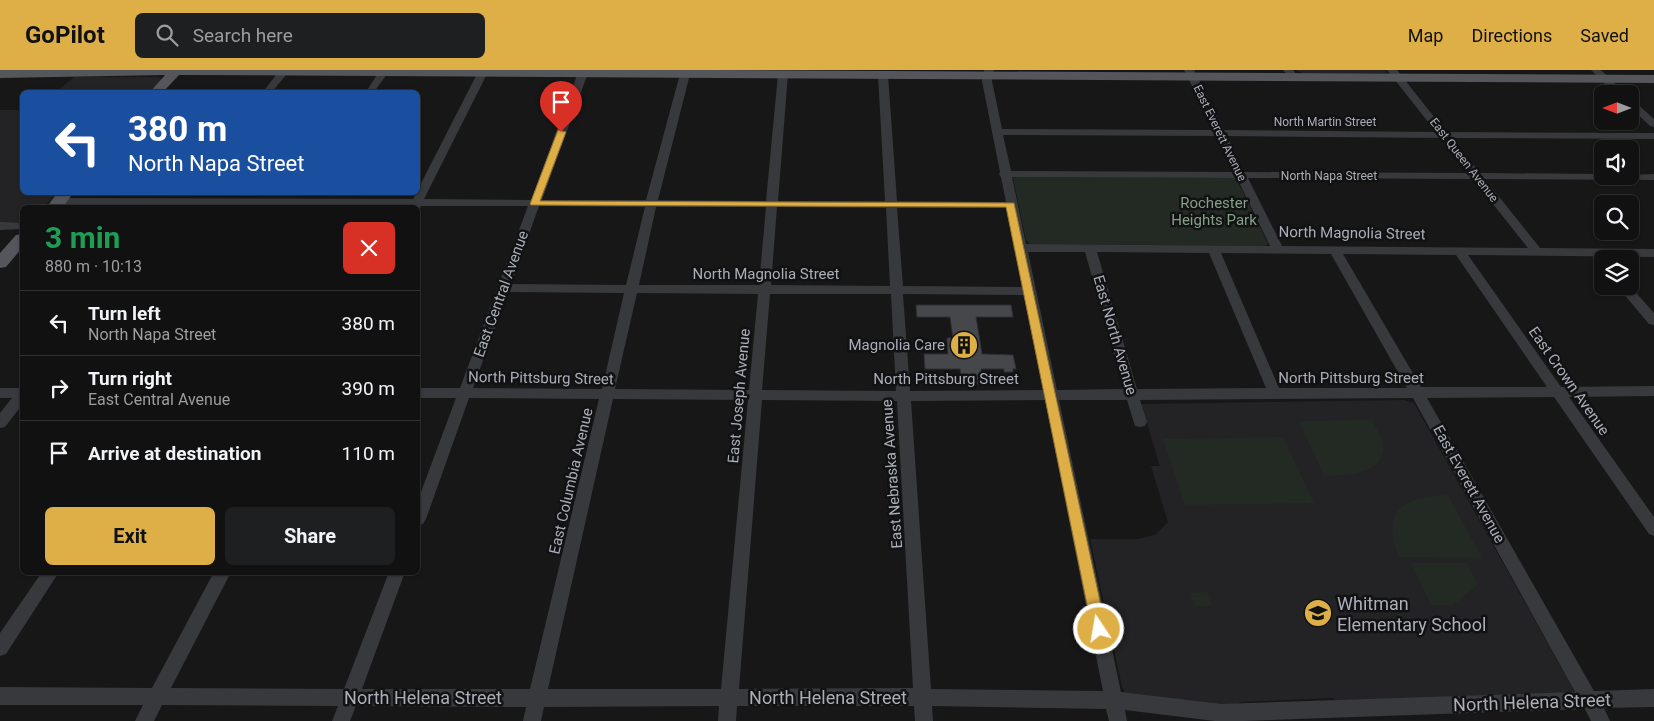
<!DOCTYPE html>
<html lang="en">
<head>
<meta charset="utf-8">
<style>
  :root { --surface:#111112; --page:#1e1f20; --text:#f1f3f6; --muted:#9c9d9f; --line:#303132; --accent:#dfaf47 }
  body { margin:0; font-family:Roboto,sans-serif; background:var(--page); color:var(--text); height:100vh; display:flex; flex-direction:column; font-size:19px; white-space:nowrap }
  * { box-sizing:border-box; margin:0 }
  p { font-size:16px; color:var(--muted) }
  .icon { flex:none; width:28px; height:28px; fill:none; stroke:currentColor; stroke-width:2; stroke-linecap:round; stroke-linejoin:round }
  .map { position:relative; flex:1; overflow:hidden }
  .drawer { position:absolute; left:20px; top:135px; width:400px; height:370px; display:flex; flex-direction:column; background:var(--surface); border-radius:8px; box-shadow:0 1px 4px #0004,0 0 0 1px var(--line) }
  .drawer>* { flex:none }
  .guide { position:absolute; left:20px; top:20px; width:400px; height:105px; border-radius:8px; box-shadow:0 1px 4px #0004,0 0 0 1px var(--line); background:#1a4fa0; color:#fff; overflow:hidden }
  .needle { width:32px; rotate:270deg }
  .buttons { position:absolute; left:1594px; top:15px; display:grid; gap:10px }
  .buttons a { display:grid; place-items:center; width:45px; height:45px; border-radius:8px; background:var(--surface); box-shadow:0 1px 4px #0004,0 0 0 1px var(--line); font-size:25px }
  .pin { position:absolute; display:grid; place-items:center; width:42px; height:42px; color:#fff; margin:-51px -21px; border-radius:50% 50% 50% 0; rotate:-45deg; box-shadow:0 0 5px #0007 }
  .pin .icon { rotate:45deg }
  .me { position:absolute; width:55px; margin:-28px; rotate:348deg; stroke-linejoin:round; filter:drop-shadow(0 0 4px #0008) }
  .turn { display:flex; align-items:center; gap:18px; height:105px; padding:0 25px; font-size:22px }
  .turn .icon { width:65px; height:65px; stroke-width:2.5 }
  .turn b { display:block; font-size:35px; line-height:42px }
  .round { display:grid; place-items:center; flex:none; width:52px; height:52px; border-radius:8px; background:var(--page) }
  .headline { display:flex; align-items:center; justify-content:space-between; height:85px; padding:0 25px }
  h1 { font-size:30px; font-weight:700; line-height:38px; color:#1e9e55 }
  .cta { display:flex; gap:10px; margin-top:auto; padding:10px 25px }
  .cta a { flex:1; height:58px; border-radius:8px; background:var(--accent); color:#111; font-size:20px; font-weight:700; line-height:58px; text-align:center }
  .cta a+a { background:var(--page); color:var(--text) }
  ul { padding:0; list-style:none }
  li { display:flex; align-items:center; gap:15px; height:65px; padding:0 25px; border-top:1px solid var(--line) }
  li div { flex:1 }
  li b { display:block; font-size:19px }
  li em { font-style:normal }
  header { display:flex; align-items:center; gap:30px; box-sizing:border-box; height:70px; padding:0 25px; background:var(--accent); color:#111 }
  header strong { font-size:24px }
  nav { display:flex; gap:28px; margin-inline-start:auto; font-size:18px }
  .search { width:350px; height:45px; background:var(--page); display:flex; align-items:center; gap:12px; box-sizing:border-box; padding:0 18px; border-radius:8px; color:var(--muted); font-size:19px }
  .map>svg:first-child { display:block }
  .built { fill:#232325 }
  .green { fill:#232a24 }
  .building { fill:#46474b; stroke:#313134 }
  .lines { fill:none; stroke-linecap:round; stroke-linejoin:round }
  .minor { fill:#38393d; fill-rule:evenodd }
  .major { fill:#54565b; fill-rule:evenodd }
  .route { fill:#dfaf47; stroke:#91722e }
  .labels { text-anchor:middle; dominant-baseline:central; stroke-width:5; stroke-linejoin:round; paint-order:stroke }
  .far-street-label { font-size:12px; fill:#aaaeb7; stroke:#121113 }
  .park-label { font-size:15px; fill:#83a085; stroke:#121113 }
  .street-label { font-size:15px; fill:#aaaeb7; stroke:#121113 }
  .poi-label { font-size:15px; fill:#aaaeb7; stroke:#121113; text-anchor:end }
  .near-poi-label { font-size:18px; fill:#aaaeb7; stroke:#121113; text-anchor:start }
  .near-street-label { font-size:18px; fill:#aaaeb7; stroke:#121113 }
</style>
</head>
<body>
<header>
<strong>GoPilot</strong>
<div class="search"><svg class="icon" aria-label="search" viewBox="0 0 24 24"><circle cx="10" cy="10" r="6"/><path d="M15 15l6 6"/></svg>Search here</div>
<nav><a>Map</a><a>Directions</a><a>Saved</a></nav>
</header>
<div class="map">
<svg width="1654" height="651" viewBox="0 0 1654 651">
  <rect width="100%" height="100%" fill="#171718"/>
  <path class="built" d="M1296 0H1385L1386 3 1305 4Z
    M74 7H158L163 10 151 22H56Z
    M0 40H22V122L58 123 43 137 22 138 21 154 0 153Z
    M1404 330 1414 333 1573 619V624L1340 633 1332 628 1240 632 1236 637 1125 623 1122 617 1090 469H1138L1155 465 1168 452 1151 396H1160L1141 334Z"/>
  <path class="green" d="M1016 107 1236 108 1268 174 1265 176 1030 174 1026 170 1013 108Z
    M1372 350C1376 359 1384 369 1383 379 1381 406 1343 405 1324 406L1299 351Z
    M1283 367 1314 433 1185 435 1163 369Z
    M1448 425 1482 488 1399 487C1380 438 1404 428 1448 425Z
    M1411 493H1467L1478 515 1453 535H1431Z
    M1207 522 1212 536H1195L1190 523Z"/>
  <path class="building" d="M916 235H1011L1013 247H976L982 284 1013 285 1016 299H1013V302H1004V299H981L983 314H962L960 299H925L924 284H948L947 268H953L950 247H917Z"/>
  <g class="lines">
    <path class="minor" d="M280 0H290L272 22H263Z
      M380 0H390L374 22H366Z
      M479 0H489L424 129 531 130 579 0H589L542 130H646L680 4 685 1 690 4 658 130 766 131 778 4 783 1 788 4 778 131H885L878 5 883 2 888 5 897 131 1006 132 1001 107 999 104 1000 102 982 11 984 0H994L992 11 1002 59 1214 60 1184 0H1194L1224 60 1436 62 1387 0H1397L1446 62 1654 63V69L1451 68 1480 103 1602 104V106L1654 104V110L1485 109 1540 178 1654 179V187L1468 185 1561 317 1654 316V326L1569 327 1654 447V466L1649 464 1554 327 1427 328 1594 621 1654 619V637L1604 638 1610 651H1591L1585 639 1244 651H1215L1125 640 1127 651H1109L1106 639 932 636 933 651H915L914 636H737L736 651H718L719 636 544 637 541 651H523L526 637 356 636 350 651H332L338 636 162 635 154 651H135L143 635H0V617L152 618 214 502H231L171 618 344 619 389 502H405L362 619H530L599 329 469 328 426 449 423 454 418 455V430L456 328H418V318H460L528 136H421L418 141V138H409L410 136 59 134 53 131 59 128 413 129ZM1003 65 1217 66 1234 102 1011 101ZM1227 66 1441 68 1468 103 1244 102ZM1012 107 1237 108 1270 176 1026 174ZM1248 108 1473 109 1528 178 1282 176ZM539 136 645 137 626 215 511 214ZM656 137H766L759 215H639ZM777 137 886 138 890 216 771 215ZM897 138H1007L1015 175 1013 178 1016 181 1023 217 903 216ZM1028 182H1085L1124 319 1057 320ZM1097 182 1209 183 1266 318 1137 319ZM1221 183 1331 184 1407 318H1279ZM1343 184 1456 185 1547 317H1421ZM508 222 624 223 602 319 473 318ZM637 223 758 224 749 320 615 319ZM770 224H891L896 321 762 320ZM903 224 1025 225 1043 320 910 321ZM1413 328 1575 622 1221 634 1121 622 1059 330H1127L1135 356 1140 357 1145 356 1147 352 1140 330ZM613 329 748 330 721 619H548ZM762 330 897 331 913 618 739 619ZM1045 330 1103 621 931 619 911 331Z
      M1283 0H1293L1298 7 1296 9H1290Z
      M1591 0H1601L1626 24H1615Z
      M1630 29 1633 30 1654 49V57L1650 56 1630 37Z
      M0 152 22 153V159L0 160Z
      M1617 216H1630L1654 243V255L1649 254Z
      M0 318H22V335L5 357 0 358V343L12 328H0Z
      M42 502H59L6 584 0 586V563Z"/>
    <path class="major" d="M0 0H710L1654 5V13L188 5H179L163 22H150L165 5 0 8Z
      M58 122H74L62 138H46Z
      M22 164V178L6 197 0 198V183L16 165Z"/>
  </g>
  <path class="route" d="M558 60 566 62 540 131 1014 133 1106 559 1104 563 1099 565 1094 563 1092 559 1006 137 531 135 530 134Z"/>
  <defs>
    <symbol id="building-disc" viewBox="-11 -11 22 22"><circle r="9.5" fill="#dfaf47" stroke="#121113"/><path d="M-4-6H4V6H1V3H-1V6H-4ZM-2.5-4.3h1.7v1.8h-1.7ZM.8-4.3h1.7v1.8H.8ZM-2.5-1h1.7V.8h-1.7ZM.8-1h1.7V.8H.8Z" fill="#111"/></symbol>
    <symbol id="school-disc" viewBox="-11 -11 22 22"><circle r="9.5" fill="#dfaf47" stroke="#121113"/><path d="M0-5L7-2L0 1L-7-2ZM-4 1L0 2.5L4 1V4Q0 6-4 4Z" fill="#111"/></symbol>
  </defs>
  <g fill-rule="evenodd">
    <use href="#building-disc" x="948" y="259" width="32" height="32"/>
    <use href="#school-disc" x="1302" y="527" width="32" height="32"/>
  </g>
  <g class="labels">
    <g class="far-street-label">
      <text x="1325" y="52">North Martin Street</text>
      <text transform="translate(1220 63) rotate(64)">East Everett Avenue</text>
      <text transform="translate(1464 90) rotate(52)">East Queen Avenue</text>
      <text x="1329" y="106">North Napa Street</text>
    </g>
    <g class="park-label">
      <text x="1214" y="133">Rochester<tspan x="1214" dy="17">Heights Park</tspan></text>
    </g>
    <g class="street-label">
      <text transform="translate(1352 163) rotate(1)">North Magnolia Street</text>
      <text x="766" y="204">North Magnolia Street</text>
      <text transform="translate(501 224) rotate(-70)">East Central Avenue</text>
      <text transform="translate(1115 265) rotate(74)">East North Avenue</text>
      <text transform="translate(541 308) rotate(1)">North Pittsburg Street</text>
      <text x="1351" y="308">North Pittsburg Street</text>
      <text x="946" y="309">North Pittsburg Street</text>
      <text transform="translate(1569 311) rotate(55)">East Crown Avenue</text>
      <text transform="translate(739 326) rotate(-85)">East Joseph Avenue</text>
      <text transform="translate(892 404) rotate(-94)">East Nebraska Avenue</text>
      <text transform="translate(571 411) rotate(-77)">East Columbia Avenue</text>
      <text transform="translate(1469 414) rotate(61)">East Everett Avenue</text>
    </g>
    <g class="poi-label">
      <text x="945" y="275">Magnolia Care</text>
    </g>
    <g class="near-poi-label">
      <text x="1337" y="533">Whitman<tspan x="1337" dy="21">Elementary School</tspan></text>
    </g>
    <g class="near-street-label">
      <text x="423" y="627">North Helena Street</text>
      <text x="828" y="627">North Helena Street</text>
      <text transform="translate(1532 632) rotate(-2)">North Helena Street</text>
    </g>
  </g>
</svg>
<div class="buttons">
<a><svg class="needle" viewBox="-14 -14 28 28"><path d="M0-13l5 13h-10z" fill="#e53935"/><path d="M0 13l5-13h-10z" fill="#9c9d9f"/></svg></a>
<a><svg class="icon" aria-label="sound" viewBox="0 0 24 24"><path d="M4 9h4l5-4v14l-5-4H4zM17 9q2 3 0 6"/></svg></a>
<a><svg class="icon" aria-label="search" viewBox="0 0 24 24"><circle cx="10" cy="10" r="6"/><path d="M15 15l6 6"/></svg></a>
<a><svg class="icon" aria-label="layers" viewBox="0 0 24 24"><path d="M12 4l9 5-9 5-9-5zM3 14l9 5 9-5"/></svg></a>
</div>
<div class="pin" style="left:561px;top:62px;background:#d93025"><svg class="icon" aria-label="arrive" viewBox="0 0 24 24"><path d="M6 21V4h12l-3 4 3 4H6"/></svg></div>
<svg class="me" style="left:1099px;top:559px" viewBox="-20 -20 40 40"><circle r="17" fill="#dfaf47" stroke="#fff" stroke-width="3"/><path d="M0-11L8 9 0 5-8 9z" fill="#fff"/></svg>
<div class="guide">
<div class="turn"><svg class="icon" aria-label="left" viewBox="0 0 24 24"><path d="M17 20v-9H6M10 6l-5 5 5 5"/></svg><div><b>380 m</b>North Napa Street</div></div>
</div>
<section class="drawer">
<div class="headline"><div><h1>3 min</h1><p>880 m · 10:13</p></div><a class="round" style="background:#d93025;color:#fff"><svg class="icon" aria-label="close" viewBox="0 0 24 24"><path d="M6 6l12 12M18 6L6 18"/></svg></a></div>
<ul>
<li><svg class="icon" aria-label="left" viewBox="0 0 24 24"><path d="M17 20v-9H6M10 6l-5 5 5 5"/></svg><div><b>Turn left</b><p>North Napa Street</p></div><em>380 m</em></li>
<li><svg class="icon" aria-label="right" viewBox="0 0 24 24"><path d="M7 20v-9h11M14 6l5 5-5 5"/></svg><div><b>Turn right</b><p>East Central Avenue</p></div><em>390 m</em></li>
<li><svg class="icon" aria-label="arrive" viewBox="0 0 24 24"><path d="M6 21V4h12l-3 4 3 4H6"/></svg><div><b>Arrive at destination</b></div><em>110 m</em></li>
</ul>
<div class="cta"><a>Exit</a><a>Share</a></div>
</section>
</div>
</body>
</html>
